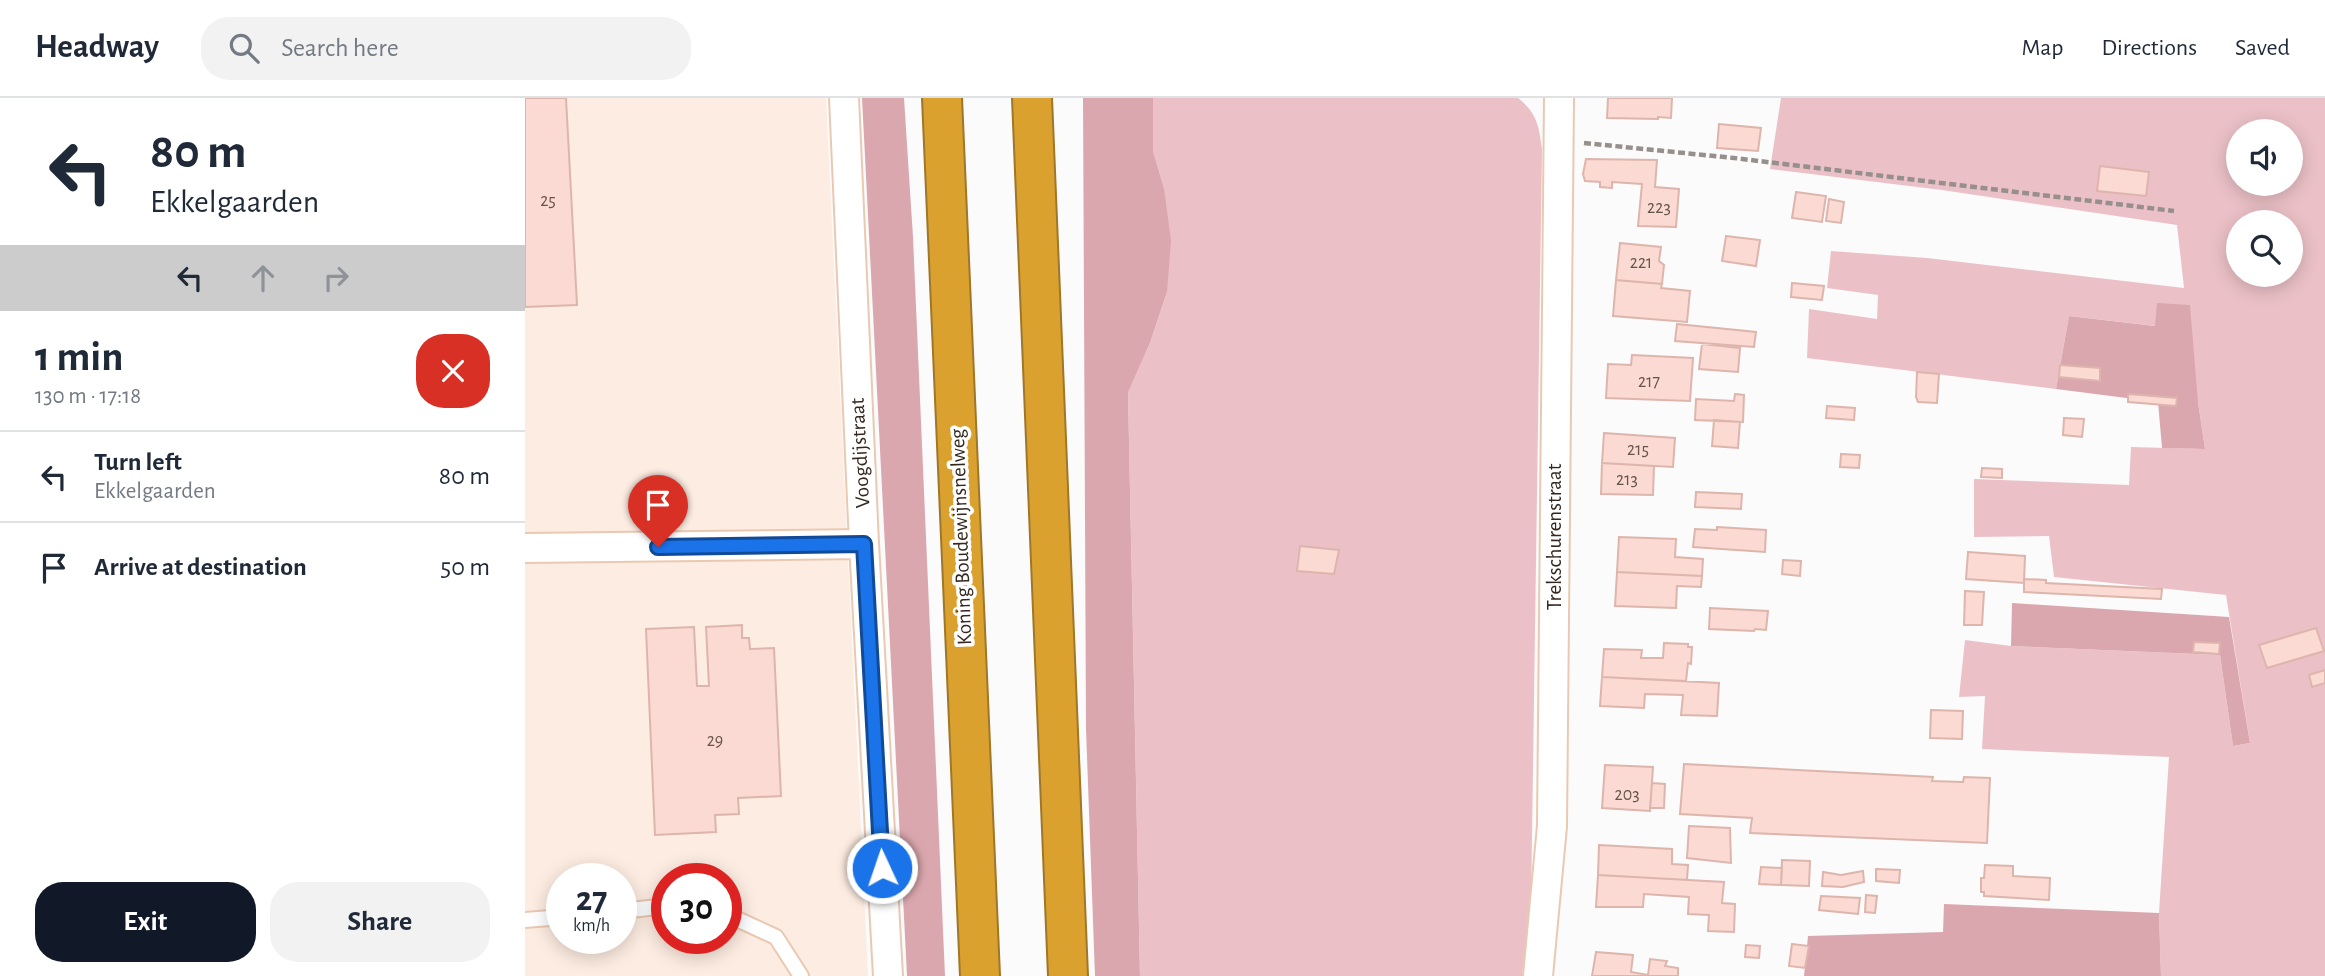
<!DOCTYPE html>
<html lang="en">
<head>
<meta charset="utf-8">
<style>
  :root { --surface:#fff; --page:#f2f2f3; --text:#1f2937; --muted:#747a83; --line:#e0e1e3; --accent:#111827 }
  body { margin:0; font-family:"Alegreya Sans",sans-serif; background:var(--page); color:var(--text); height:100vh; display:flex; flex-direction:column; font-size:26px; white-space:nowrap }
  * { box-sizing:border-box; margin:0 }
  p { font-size:23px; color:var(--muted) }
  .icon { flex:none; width:38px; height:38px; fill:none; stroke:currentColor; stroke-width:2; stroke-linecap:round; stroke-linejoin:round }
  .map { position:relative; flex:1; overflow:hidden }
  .side { display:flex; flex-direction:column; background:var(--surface); width:525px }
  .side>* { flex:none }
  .guide { background:#fff; color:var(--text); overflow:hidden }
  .buttons { position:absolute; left:1701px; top:21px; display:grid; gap:14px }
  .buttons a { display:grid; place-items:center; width:77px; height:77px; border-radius:50%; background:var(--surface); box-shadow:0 4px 18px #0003; font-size:35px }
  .speed { position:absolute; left:21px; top:765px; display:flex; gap:14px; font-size:35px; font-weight:700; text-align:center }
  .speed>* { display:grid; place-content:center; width:91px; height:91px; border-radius:50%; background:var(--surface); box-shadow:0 4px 18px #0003; line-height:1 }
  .speed small { font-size:18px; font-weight:400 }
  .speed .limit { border:10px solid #d22; background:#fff; color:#111 }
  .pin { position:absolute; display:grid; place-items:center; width:60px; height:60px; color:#fff; margin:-72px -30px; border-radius:50% 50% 50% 0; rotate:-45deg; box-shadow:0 0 7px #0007 }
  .pin .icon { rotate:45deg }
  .me { position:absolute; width:77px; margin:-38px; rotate:357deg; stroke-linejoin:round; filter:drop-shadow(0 0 5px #0008) }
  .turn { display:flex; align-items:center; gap:24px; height:147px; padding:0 35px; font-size:32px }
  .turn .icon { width:91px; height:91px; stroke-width:2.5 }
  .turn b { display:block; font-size:49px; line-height:60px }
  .lanes { display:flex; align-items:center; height:66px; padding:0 35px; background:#0003; justify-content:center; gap:35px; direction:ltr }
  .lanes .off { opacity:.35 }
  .round { display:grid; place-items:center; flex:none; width:74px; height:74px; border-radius:28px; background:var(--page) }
  .headline { display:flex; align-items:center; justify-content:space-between; height:119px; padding:0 35px }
  h1 { font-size:42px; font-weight:600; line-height:52px }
  .action { display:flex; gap:14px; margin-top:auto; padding:14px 35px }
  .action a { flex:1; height:80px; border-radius:28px; background:var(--accent); color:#fff; font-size:28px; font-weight:600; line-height:80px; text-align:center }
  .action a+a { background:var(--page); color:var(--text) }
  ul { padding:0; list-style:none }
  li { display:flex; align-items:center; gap:21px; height:91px; padding:0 35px; border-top:2px solid var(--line) }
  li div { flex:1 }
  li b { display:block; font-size:26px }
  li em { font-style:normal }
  header { display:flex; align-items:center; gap:42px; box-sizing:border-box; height:98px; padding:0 35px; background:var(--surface); border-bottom:2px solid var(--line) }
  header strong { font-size:33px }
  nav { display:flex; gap:38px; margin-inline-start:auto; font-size:24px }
  .search { width:490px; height:63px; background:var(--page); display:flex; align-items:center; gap:18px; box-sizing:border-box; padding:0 24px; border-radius:28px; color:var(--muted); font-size:26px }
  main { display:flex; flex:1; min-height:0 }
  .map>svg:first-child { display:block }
  .built { fill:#fdece1; fill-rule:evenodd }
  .green { fill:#ebc1c7; fill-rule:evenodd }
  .forest { fill:#dba7ae }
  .building { fill:#fadad3; stroke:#ddb5ac; stroke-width:2 }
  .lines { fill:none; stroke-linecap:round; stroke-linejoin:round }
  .service-casing { stroke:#eac9b2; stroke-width:18 }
  .minor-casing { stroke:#eac9b2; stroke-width:32 }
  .motorway-casing { stroke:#a07629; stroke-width:42 }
  .path { stroke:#968f8b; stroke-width:4.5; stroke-dasharray:7 3.5; stroke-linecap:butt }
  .service { stroke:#fff; stroke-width:14 }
  .minor { stroke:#fff; stroke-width:28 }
  .motorway { stroke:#daa12f; stroke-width:38 }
  .route-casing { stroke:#114b97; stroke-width:18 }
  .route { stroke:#1a73e8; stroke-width:12 }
  .labels { text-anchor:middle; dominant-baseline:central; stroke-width:7; stroke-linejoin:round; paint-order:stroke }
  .number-label { font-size:18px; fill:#66544b }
  .street-label { font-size:21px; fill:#34271e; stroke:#fff }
</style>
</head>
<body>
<header>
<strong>Headway</strong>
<div class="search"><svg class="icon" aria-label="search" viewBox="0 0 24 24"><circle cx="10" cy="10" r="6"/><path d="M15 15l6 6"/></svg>Search here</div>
<nav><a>Map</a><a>Directions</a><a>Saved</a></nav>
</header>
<main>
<section class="side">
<div class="guide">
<div class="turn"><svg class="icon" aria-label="left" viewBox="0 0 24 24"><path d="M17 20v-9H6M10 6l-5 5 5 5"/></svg><div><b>80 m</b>Ekkelgaarden</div></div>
<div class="lanes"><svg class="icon" aria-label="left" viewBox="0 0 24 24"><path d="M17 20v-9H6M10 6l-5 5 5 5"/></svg><svg class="icon off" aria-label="ahead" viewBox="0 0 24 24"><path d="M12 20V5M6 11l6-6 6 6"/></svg><svg class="icon off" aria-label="right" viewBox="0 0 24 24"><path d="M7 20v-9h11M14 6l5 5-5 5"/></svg></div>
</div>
<div class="headline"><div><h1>1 min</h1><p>130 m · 17:18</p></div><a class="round" style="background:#d93025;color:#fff"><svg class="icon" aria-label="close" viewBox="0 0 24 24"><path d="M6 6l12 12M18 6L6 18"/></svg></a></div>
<ul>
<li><svg class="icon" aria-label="left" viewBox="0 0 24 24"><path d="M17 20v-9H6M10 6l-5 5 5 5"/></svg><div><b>Turn left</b><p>Ekkelgaarden</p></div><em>80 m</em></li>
<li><svg class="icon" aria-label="arrive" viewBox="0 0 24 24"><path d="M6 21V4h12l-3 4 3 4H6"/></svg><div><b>Arrive at destination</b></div><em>50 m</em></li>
</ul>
<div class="action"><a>Exit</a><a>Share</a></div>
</section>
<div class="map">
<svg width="1800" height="878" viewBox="0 0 1800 878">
  <rect width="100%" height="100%" fill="#fbfbfb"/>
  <path class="built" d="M0 0H301L343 878H0ZM37 780H96V840H37ZM142 780H201V840H142Z"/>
  <path class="green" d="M628 0H993C1012 15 1014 28 1017 51L1006 808 997 878H615L603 293 625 245 642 194 639 90 628 53Z
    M1256 0H1800V878H1636L1634 815 1644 659 1457 651 1460 598 1434 599 1440 542 1486 548 1695 557 1708 648 1725 645 1701 497 1529 479 1524 438 1449 439V381L1604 387 1606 349 1680 351 1673 304 1631 228 1544 218 1531 291 1282 260 1284 211 1352 221 1353 197 1302 190 1306 153 1402 160 1659 190 1652 127 1417 92 1245 71ZM1713 33H1766V86H1713ZM1713 124H1766V177H1713Z"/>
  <path class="forest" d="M337 0H379L388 139 420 878H382Z
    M558 0H628V53L639 90 646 143 642 194 625 245 603 294 615 878H570L561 631Z
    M1632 205 1665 207 1673 304 1680 351 1637 350 1633 304 1531 291 1544 218 1630 228Z
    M1487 505 1704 519 1725 645 1708 648 1695 557 1486 548Z
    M1419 806 1634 815 1636 878H1279L1283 838 1418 834Z"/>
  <path class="building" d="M0 0H41L52 207 0 209Z
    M1083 0H1147L1146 20 1133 19V21L1082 20Z
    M1194 26 1236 30 1233 53 1192 50Z
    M1061 61 1132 62 1130 89 1154 91 1151 129 1113 128 1117 86 1087 84V90L1075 89V84L1060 83 1058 76Z
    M1575 68 1624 74 1621 98 1572 93Z
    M1271 94 1301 98 1297 124 1267 120Z
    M1304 101 1319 104 1316 125 1301 123Z
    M1201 138 1235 142 1231 168 1197 163Z
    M1095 145 1136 149 1134 163 1139 167 1137 186 1091 182Z
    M1091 182 1137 186 1136 190 1165 193 1162 224 1088 218Z
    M1267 185 1299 188 1297 202 1266 199Z
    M1152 226 1231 234 1229 249 1150 243Z
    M1177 246 1215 250 1213 274 1174 271Z
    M1107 257 1168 260 1165 303 1081 300 1083 266 1106 267Z
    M1535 267 1575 270V283L1534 279Z
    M1392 274 1414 276 1412 305 1393 304 1391 299Z
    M1210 296 1219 297 1218 324 1170 322 1171 301 1209 303Z
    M1603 296 1652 300 1651 308 1603 304Z
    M1302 308 1330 310 1329 322 1301 320Z
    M1539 320 1559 321 1557 339 1538 337Z
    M1189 322 1215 324 1213 350 1187 348Z
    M1079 335 1150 340 1148 369 1077 365Z
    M1316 356 1335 357 1334 370 1315 369Z
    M1077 365 1129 368 1128 397 1076 396Z
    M1457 370 1477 371V380L1456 379Z
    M1171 394 1217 396 1216 411 1170 409Z
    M1192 429 1241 432 1240 454 1168 449 1170 431 1192 432Z
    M1094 439 1151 441 1150 459 1178 461 1177 478 1092 474Z
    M775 448 814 452 809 476 772 473Z
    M1443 454 1500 458 1499 485 1441 481Z
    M1258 462 1276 463 1275 478 1257 476Z
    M1092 474 1177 478 1176 489 1152 488 1151 510 1090 508Z
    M1499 481 1521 482V485L1637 491 1636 501 1499 494Z
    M1440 493 1459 494 1457 527H1439Z
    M1185 510 1243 513 1241 532 1230 531 1229 533 1184 531Z
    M217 527V540H224L225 551 249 550 256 698 213 700 214 716 190 717 191 734 130 737 121 531 169 529 172 588H184L181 529Z
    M1791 530 1799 553 1742 570 1734 547Z
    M1669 544 1695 545 1694 556 1668 554Z
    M1139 545 1163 546V549H1167L1166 566 1163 565 1161 583 1077 579 1079 551 1117 552 1116 560H1138Z
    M1800 572V585L1787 589 1784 577Z
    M1077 579 1194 585 1192 618 1156 617 1158 597 1120 596 1119 610 1075 608Z
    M1406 612 1438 613 1437 641 1405 640Z
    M1159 666 1408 679 1407 683 1438 684 1439 679 1465 680 1462 745 1225 735 1227 720 1155 716Z
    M1080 667 1128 669 1125 713 1077 710Z
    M1127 685 1140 686 1139 710H1125Z
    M1164 728 1205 730 1206 765 1162 760Z
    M1074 747 1147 751V766L1163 767 1162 782 1073 777Z
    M1257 762 1285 763 1284 788 1256 787Z
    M1460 767 1488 768V778L1525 780 1524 802 1459 798V794H1456V780H1459Z
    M1236 769 1257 770 1256 787 1234 786Z
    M1351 771 1375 772 1374 785 1351 783Z
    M1338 773 1339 784 1318 789 1297 788 1298 774 1316 777Z
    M1073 777 1199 784 1197 805 1210 806 1209 834 1183 833 1184 817 1163 816 1164 799 1119 796 1118 809H1071Z
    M1341 797 1352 798 1350 815 1340 814Z
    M1296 798 1335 800 1333 816 1294 812Z
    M1267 846 1284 848 1280 870 1264 868Z
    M1221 847 1235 848 1234 860 1220 859Z
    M1071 854 1108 857 1106 874 1123 877 1125 861 1142 863 1140 868 1153 870V878H1067Z"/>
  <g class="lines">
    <defs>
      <path id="service" d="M96 813 142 808
        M201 816 251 839 276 878
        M0 822 37 819"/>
      <path id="minor" d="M319 0 339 446 363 878
        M0 450 339 446
        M1013 878 1027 728 1034 0"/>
      <path id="motorway" d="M417 0 455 878
        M507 0 543 878"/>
    </defs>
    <use href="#service" class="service-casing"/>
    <use href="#minor" class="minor-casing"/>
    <use href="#motorway" class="motorway-casing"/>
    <path class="path" d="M1059 45 1209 60 1649 113"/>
    <use href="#service" class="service"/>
    <use href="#minor" class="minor"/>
    <use href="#motorway" class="motorway"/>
  </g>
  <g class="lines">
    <defs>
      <path id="route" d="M133 449 339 446 357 770"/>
    </defs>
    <use href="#route" class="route-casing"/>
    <use href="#route" class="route"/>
  </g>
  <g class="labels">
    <g class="number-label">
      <text x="23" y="103">25</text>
      <text x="1134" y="110">223</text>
      <text x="1116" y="165">221</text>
      <text x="1124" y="284">217</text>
      <text x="1113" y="352">215</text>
      <text x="1102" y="382">213</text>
      <text x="190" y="643">29</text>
      <text x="1102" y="697">203</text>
    </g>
    <g class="street-label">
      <text transform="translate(335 355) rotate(-93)">Voogdijstraat</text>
      <text transform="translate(436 439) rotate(-92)">Koning Boudewijnsnelweg</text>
      <text transform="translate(1029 439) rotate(-90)">Trekschurenstraat</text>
    </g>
  </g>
</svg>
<div class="buttons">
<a><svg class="icon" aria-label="sound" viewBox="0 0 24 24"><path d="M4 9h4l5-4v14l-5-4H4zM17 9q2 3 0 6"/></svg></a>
<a><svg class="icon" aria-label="search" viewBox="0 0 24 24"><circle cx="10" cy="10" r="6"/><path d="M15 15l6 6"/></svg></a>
</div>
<div class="speed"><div>27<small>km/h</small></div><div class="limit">30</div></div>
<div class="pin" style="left:133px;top:449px;background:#d93025"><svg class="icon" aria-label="arrive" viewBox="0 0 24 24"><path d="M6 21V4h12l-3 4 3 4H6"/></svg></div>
<svg class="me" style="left:357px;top:770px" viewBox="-20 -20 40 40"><circle r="17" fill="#1a73e8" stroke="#fff" stroke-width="3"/><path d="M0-11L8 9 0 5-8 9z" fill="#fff"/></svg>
</div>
</main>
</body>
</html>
